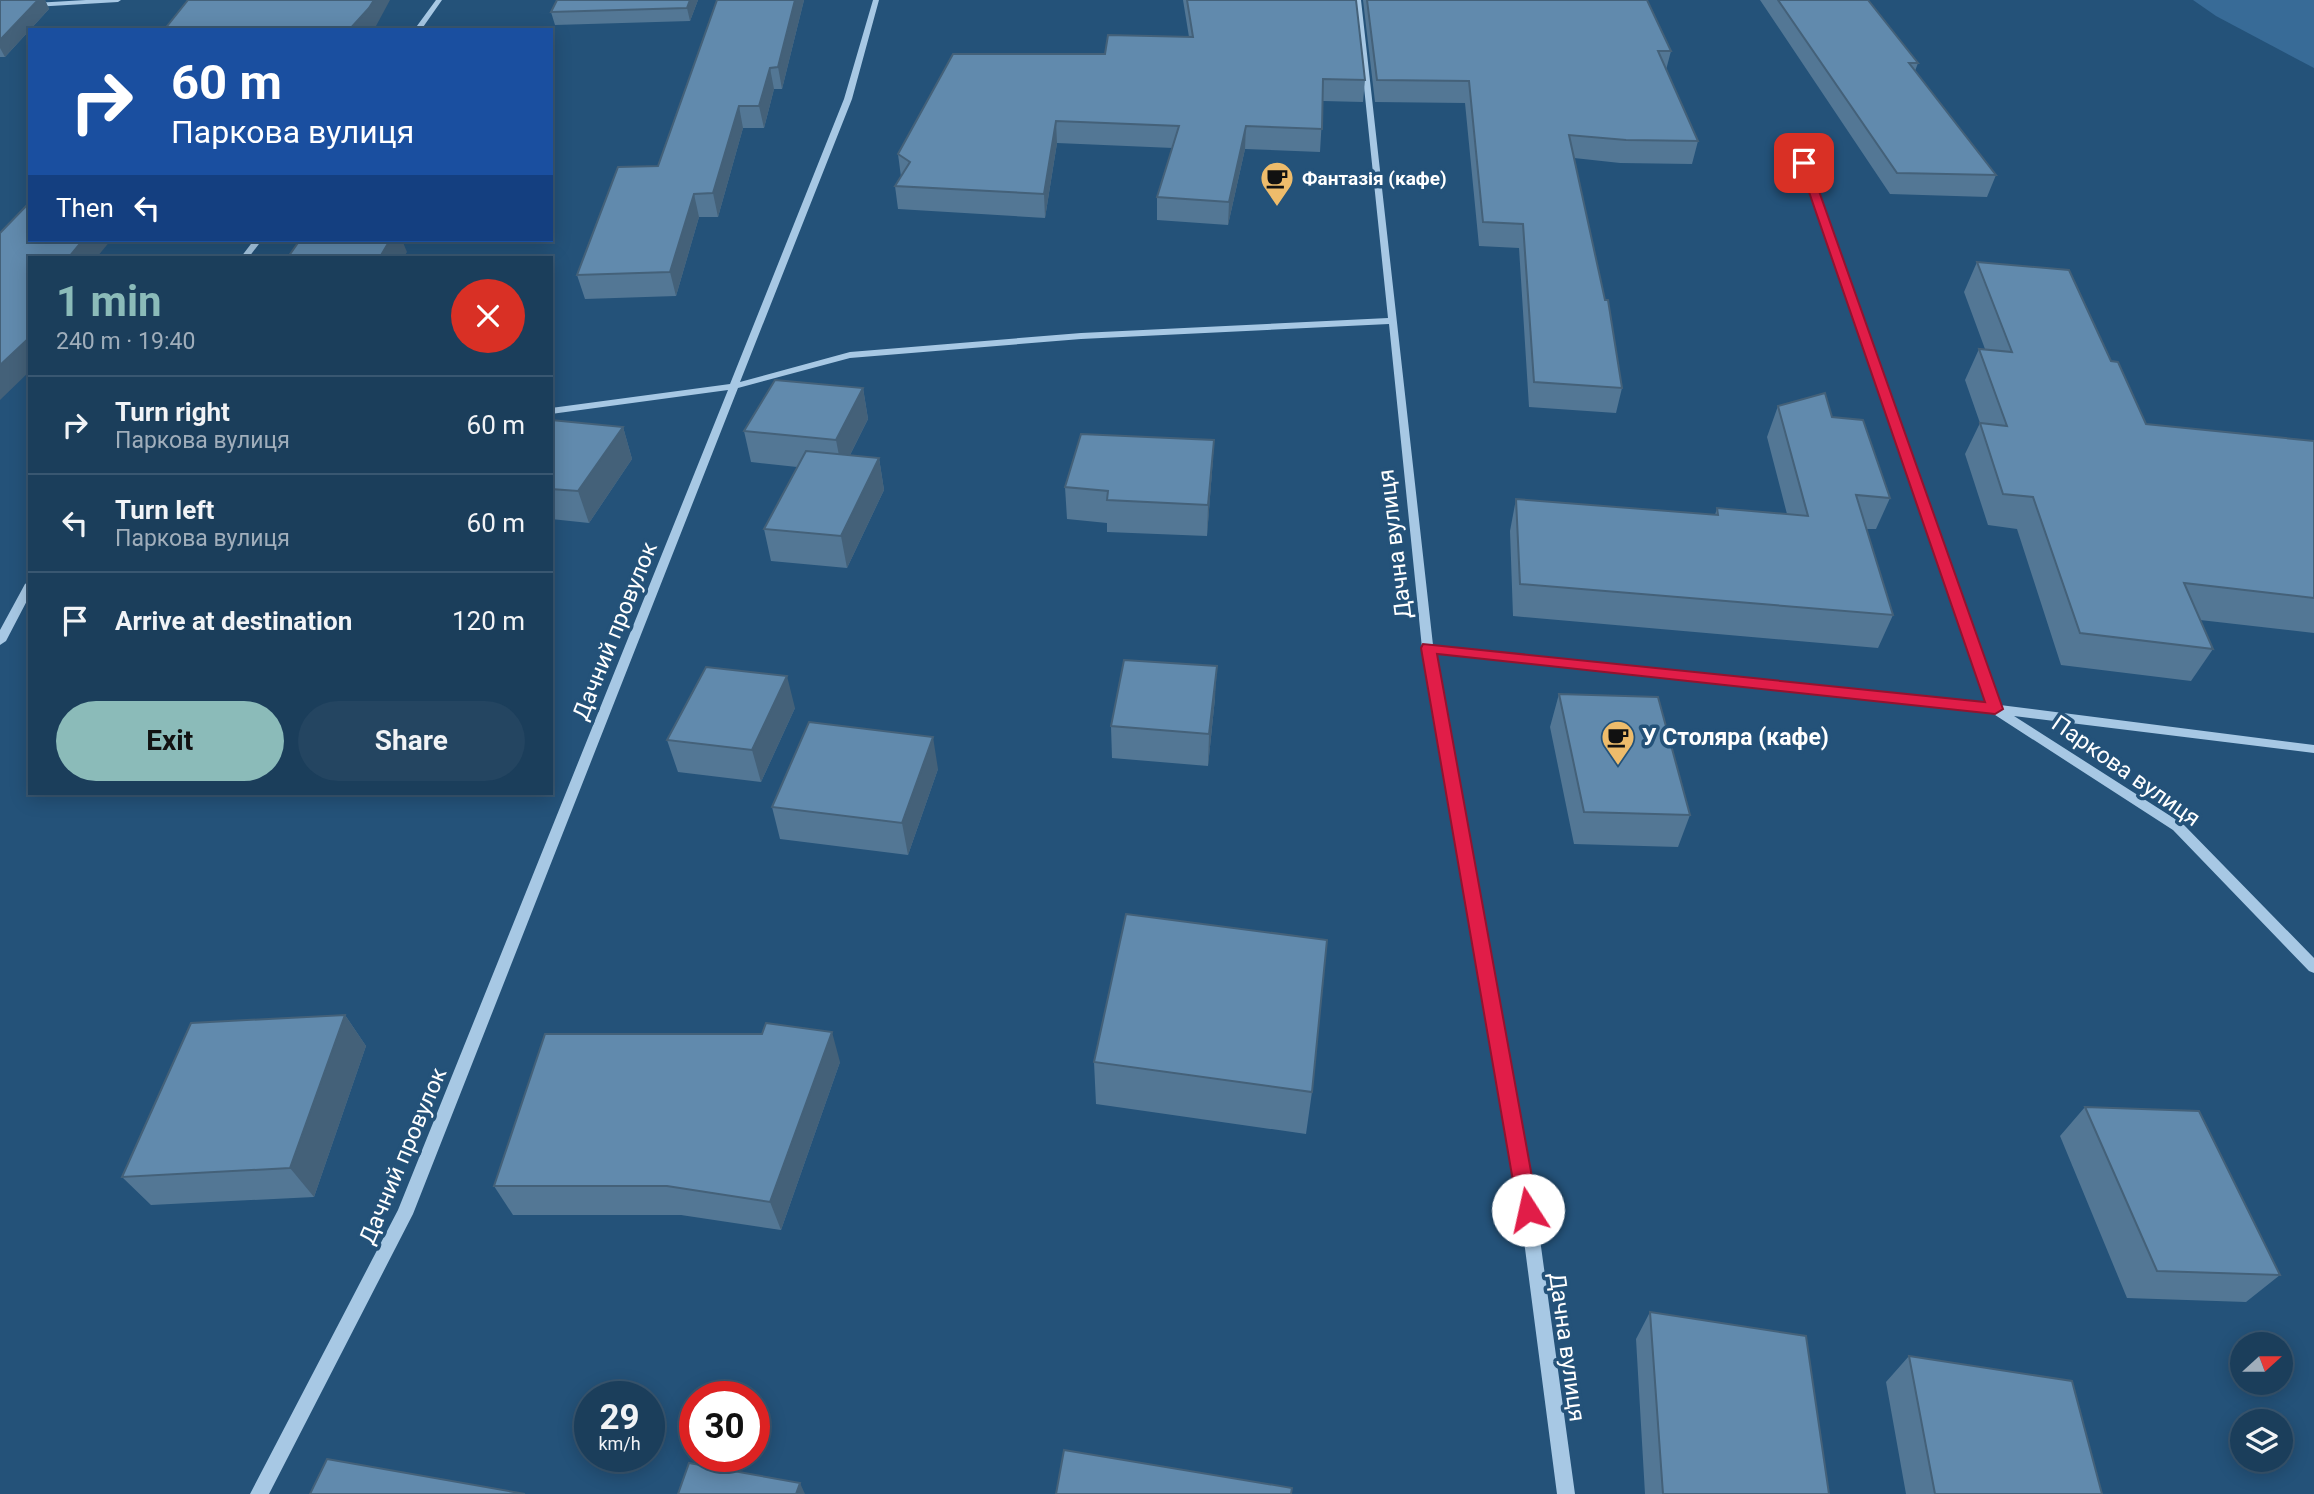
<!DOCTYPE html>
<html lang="en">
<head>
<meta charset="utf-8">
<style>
  :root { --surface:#1b3e5b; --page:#244561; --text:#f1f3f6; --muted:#a0aebb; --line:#395771; --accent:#8bbbb9 }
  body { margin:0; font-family:Roboto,sans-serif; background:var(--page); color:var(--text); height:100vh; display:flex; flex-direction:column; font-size:26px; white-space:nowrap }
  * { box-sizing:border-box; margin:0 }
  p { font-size:23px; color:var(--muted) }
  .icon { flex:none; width:38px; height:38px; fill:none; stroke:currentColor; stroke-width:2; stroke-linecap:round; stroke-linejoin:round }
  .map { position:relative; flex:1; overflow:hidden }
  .panel { position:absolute; left:28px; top:256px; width:525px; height:539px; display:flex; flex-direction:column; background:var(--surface); border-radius:0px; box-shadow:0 4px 18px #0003,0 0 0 2px var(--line) }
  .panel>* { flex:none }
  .guide { position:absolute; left:28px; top:28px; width:525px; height:214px; border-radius:0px; box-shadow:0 4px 18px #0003,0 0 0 2px var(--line); background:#1a4fa0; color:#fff; overflow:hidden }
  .needle { width:46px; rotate:69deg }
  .tools { position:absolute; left:2230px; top:1332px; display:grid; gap:14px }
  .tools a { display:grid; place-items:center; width:63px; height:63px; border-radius:50%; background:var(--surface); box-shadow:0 4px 18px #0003,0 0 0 2px var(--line); font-size:35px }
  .speed { position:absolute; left:574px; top:1381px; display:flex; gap:14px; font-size:35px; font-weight:700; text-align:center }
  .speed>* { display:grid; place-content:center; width:91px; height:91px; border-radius:50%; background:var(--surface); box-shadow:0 4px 18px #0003,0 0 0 2px var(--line); line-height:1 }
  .speed small { font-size:18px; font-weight:400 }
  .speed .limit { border:10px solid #d22; background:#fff; color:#111 }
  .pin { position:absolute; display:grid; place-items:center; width:60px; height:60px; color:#fff; margin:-30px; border-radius:14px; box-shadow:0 4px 10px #0006 }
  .me { position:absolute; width:77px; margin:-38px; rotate:350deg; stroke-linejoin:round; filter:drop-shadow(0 0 5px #0008) }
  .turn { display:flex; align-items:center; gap:24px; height:147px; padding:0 28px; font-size:32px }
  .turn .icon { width:91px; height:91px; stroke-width:2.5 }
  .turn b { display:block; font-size:49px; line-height:60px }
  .then { display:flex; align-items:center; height:66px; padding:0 28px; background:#0003; gap:14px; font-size:26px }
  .round { display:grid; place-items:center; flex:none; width:74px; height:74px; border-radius:37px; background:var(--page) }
  .overview { display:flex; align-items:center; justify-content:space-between; height:119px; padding:0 28px }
  h1 { font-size:42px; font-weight:700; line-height:52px; color:var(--accent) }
  .button { display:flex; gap:14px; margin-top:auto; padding:14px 28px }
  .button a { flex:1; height:80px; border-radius:42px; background:var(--accent); color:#111; font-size:28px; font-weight:700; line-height:80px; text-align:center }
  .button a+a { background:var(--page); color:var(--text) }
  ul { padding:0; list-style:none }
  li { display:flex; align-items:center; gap:21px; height:98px; padding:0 28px; border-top:2px solid var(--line) }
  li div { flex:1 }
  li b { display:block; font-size:26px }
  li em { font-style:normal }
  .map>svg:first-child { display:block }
  .green { fill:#386b97 }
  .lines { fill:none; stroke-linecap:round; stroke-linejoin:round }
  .minor { fill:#a7c8e4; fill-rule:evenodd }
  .wall { fill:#537795 }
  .shaded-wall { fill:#446179 }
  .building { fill:#618aad; stroke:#446179; stroke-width:2 }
  .route { fill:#e11d48; stroke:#92132f; stroke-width:2 }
  .labels { text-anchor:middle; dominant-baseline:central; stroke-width:7; stroke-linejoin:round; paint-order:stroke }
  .far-poi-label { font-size:19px; font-weight:bold; fill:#fff; stroke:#245279; text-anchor:start }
  .street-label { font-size:23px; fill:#fff; stroke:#245279 }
  .poi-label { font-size:23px; font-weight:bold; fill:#fff; stroke:#245279; text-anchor:start }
</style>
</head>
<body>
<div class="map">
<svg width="2314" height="1494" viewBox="0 0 2314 1494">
  <rect width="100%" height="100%" fill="#245279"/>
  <path class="green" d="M2193 0H2314V68L2216 16Z"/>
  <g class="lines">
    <path class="minor" d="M86 0H121L118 2 0 9V5Z
      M436 0H442L421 30H414Z
      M873 0H879L852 99 740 382 850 352 1081 333 1388 318 1355 0H1361L1433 645 1987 704 1791 137 1798 135 2000 705 2314 745V753L2014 716 2183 824 2314 958V973L2309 971 2173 830 1992 713 1435 653 1536 1210 1575 1494H1557L1520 1210 1422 648 1389 324 1081 339 850 358 738 388 413 1214 269 1494H250L398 1210 728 390 551 414V408L730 384 844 99Z
      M254 240H262L249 257H241Z
      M30 581V595L6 641 0 645V630L25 584Z"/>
  </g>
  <path class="wall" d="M0 0H45L49 9 5 57H0Z
    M698 0 690 21 555 25 551 12Z
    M717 0H804L782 89H774L764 128H743L718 217H699L676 296 585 299 577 275 658 166Z
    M1183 0H1356L1365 80 1363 102 1323 101 1320 152 1245 149 1228 225 1157 220V197L1173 148 1057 143 1045 218 898 209 895 186 901 177 898 154 1105 54 1189 37Z
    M1363 0H1647L1671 51 1666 70 1698 141 1692 164 1620 163 1574 158 1622 388 1616 413 1529 407 1519 248 1479 246 1465 103 1375 102Z
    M1760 0H1868L1918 63 1915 71 1996 175 1987 197 1890 194Z
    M1977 262 2111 361 2146 424 2314 441V633L2200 620 2213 649 2191 681 2061 665 2017 529 1988 525 1965 454 1980 423 1965 380 1979 349H1985L1964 292Z
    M863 388 868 419 850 455 879 458 884 490 847 568 771 561 764 529 797 467 751 462 744 431Z
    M1778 406 1832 417 1890 498 1876 529H1866L1893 615 1878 648 1513 616 1510 531 1516 499 1715 515 1717 508 1787 514 1767 437Z
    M551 420 623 427 632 459 589 523 551 519Z
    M1214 440 1212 471 1207 536 1107 532V523L1067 519 1065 487Z
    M1559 694 1690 815 1678 847 1574 844 1550 727Z
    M1215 698 1208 766 1112 758 1111 726Z
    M795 708 761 782 678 772 667 740Z
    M938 769 908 855 780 839 772 807Z
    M331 793H479L477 797 333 796Z
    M345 1015 366 1046 314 1197 151 1205 122 1177Z
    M840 1062 781 1230 681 1215H513L494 1186Z
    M1094 1062 1312 1092 1306 1134 1096 1104Z
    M2085 1107 2280 1275 2246 1302 2127 1298 2060 1136Z
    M1650 1312 1829 1494H1645L1636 1339Z
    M1909 1356 2102 1494H1906L1886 1382Z"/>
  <path class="shaded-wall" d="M0 0H45L49 9 5 57 0 48Z
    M374 0H390L376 26 372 30H349Z
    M690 0H698L690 21 687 8Z
    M795 0H804L782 89 778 67Z
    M770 68 774 89 764 128 759 106Z
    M739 106 743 128 718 217 713 193Z
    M1056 121 1057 143 1045 218 1044 194Z
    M1246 126 1245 149 1228 225 1229 202Z
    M694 194 699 217 676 296 670 272Z
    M83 240H111L97 257H69Z
    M390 240H402L407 252 404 257H380Z
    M30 337V371L0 400V365Z
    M863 388 868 419 842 471 836 440Z
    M623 427 632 459 589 523 578 491Z
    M1214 440 1212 471 1207 536 1208 505Z
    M879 458 884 490 847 568 841 536Z
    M1217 666 1215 698 1208 766 1209 734Z
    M787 676 795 708 761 782 752 750Z
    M933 737 938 769 908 855 902 823Z
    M345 1015 366 1046 314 1197 290 1168Z
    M832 1032 840 1062 781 1230 770 1202Z
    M800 1483 805 1494H796Z"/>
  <path class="building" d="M0 0H38L0 40Z
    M188 0H374L369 8 349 30H164Z
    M557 0H690L687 8 551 12Z
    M717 0H795L778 67 770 68 759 106H739L713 193 694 194 670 272 577 275 618 167 658 166Z
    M1187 0H1356L1365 80 1323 79 1322 129 1246 126 1229 202 1157 197 1179 126 1056 121 1044 194 895 186 910 162 898 154 953 54H1105L1108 35 1193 37Z
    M1367 0H1647L1671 51H1658L1698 141 1626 140 1569 135 1605 300H1608L1622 388 1534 382 1523 224 1483 222 1469 81 1377 80Z
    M1778 0H1868L1918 63H1909L1996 175 1897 173Z
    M30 202V240H83L69 257H30V337L0 365V233Z
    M300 240H390L380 257H288Z
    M1977 262 2069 270 2111 361 2118 362 2146 424 2314 441V598L2184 583 2213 649 2080 633 2033 497 2003 494 1980 423 2007 426 1979 349 2012 352Z
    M775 380 863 388 836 440 744 431Z
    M1825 393 1832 417 1863 420 1890 498 1856 495 1893 615 1520 584 1516 499 1718 515 1717 508 1808 516 1778 406Z
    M551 420 623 427 578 491 551 489Z
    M1081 434 1214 440 1208 505 1107 500 1108 491 1065 487Z
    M806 451 879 458 841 536 764 529Z
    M1124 660 1217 666 1209 734 1111 726Z
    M706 667 787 676 752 750 667 740Z
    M1559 694 1658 697 1690 815 1584 812Z
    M809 722 933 737 902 823 772 807Z
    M1126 914 1327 940 1312 1092 1094 1062Z
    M345 1015 290 1168 122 1177 191 1023Z
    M766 1023 832 1032 770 1202 667 1186H494L545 1034H762Z
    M2085 1107 2199 1111 2280 1275 2157 1271Z
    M1650 1312 1806 1336 1829 1494H1663Z
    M1909 1356 2072 1381 2102 1494H1935Z
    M1064 1450 1292 1488 1291 1494H1056Z
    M327 1459 525 1494H310Z
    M689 1463 800 1483 796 1494H678Z"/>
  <path class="route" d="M1804 160 1809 163 2003 709 1995 714 1437 654 1538 1210 1535 1217 1528 1220 1521 1217 1518 1210 1421 648 1423 644 1985 702 1799 163Z"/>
  <defs>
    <symbol id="cafe-pin" viewBox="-11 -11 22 30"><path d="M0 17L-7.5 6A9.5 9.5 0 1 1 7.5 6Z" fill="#eebc6b" stroke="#245279"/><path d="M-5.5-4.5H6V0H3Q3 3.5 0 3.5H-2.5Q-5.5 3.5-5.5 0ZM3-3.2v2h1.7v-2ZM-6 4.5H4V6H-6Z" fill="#111"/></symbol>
  </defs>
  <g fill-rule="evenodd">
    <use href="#cafe-pin" x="1258" y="159" width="38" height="52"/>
    <use href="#cafe-pin" x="1599" y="718" width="38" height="52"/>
  </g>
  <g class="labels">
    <g class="far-poi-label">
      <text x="1302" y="178">Фантазія (кафе)</text>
    </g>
    <g class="street-label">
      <text transform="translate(1395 544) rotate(-97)">Дачна вулиця</text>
      <text transform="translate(615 631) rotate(-68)">Дачний провулок</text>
      <text transform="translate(2126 771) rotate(35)">Паркова вулиця</text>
      <text transform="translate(403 1156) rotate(-67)">Дачний провулок</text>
      <text transform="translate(1567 1347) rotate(82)">Дачна вулиця</text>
    </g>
    <g class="poi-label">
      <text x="1642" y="737">У Столяра (кафе)</text>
    </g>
  </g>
</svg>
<div class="tools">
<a><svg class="needle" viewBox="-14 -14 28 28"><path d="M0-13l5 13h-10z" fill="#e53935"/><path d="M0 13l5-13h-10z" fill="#a0aebb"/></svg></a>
<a><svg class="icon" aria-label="layers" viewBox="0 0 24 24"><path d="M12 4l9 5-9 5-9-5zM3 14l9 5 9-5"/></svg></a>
</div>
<div class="speed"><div>29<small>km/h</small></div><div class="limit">30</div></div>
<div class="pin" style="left:1804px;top:163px;background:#d93025"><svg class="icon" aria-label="arrive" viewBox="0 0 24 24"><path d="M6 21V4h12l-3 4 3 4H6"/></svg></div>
<svg class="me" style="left:1528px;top:1210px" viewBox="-20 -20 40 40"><circle r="19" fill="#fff"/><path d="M0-13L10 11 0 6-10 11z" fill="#e11d48"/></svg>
<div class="guide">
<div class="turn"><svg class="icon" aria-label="right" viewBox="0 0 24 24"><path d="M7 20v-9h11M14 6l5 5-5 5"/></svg><div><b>60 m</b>Паркова вулиця</div></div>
<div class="then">Then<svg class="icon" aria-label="left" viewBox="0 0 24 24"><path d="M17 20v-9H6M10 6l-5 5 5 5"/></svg></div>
</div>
<section class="panel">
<div class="overview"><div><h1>1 min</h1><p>240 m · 19:40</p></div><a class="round" style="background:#d93025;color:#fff"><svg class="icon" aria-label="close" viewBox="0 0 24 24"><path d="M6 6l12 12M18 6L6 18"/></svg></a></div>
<ul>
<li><svg class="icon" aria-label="right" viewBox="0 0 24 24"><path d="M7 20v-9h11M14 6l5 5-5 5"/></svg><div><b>Turn right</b><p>Паркова вулиця</p></div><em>60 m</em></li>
<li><svg class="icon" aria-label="left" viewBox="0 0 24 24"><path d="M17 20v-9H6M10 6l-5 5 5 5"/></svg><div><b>Turn left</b><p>Паркова вулиця</p></div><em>60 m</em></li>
<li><svg class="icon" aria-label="arrive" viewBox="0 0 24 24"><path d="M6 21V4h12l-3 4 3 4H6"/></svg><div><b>Arrive at destination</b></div><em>120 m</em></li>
</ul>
<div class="button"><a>Exit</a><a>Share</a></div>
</section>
</div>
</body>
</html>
